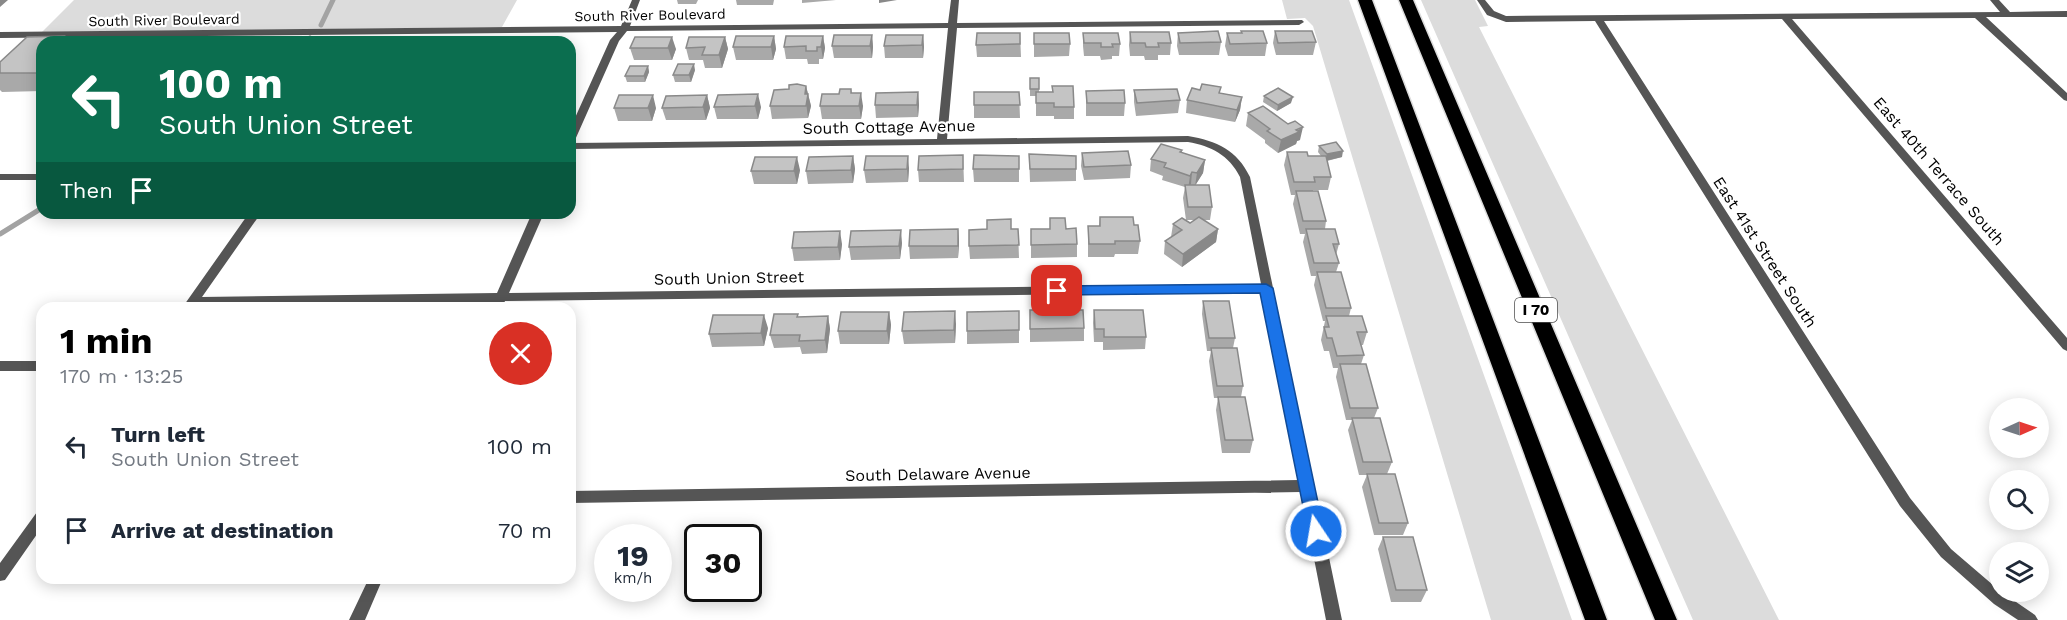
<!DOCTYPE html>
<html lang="en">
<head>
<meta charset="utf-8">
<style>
  :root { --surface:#fff; --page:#f2f2f3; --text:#1f2937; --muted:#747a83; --accent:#000 }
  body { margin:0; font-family:"Work Sans",sans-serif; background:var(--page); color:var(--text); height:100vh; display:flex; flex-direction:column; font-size:22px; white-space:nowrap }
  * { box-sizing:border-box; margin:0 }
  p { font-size:20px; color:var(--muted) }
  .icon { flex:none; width:33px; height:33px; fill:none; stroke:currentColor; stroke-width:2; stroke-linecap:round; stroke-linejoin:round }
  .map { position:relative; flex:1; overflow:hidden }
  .details { position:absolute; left:36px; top:302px; width:540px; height:282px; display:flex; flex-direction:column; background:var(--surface); border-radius:18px; box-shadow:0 3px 15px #0003 }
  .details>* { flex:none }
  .guide { position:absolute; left:36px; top:36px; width:540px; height:183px; border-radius:18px; box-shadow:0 3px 15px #0003; background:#0b6e4f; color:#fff; overflow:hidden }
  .needle { width:39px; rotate:87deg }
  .buttons { position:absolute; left:1989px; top:398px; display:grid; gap:12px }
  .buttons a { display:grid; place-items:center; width:60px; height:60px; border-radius:50%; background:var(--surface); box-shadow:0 3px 15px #0003; font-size:30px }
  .speed { position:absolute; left:594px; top:524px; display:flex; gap:12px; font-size:30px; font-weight:700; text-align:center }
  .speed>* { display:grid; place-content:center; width:78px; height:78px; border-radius:50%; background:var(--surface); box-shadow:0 3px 15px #0003; line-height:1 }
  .speed small { font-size:15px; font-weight:400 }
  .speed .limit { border:3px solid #111; border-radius:9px; background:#fff; color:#111 }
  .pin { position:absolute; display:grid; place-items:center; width:51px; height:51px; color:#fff; margin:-26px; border-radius:12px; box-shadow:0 3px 9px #0006 }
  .me { position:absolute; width:66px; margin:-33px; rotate:348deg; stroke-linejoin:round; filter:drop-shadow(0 0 4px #0008) }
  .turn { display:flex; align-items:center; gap:21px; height:126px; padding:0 24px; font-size:27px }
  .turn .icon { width:78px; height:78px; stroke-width:2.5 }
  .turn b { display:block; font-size:42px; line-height:51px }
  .then { display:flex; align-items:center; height:57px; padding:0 24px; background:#0003; gap:12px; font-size:22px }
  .round { display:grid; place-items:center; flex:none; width:63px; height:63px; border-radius:32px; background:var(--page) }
  .head { display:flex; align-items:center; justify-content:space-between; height:102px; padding:0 24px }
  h1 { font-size:36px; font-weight:700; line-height:45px; color:var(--accent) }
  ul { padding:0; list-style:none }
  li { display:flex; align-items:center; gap:18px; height:84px; padding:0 24px }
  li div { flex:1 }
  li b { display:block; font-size:22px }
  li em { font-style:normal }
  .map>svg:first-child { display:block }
  .green { fill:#dcdcdc }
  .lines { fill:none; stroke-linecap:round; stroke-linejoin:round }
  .stream { stroke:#a3a3a3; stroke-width:5 }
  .motorway-casing { stroke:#dbdbdb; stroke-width:3 }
  .minor { fill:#555; fill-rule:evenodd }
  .motorway { fill:#000; fill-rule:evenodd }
  .wall { fill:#a9a9a9 }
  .shaded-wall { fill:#898989 }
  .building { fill:#c4c4c4; stroke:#898989; stroke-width:1.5 }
  .route { fill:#1a73e8; stroke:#114b97; stroke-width:1.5 }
  .labels { text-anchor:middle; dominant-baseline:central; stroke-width:4.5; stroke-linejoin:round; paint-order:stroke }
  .far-street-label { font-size:14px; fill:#000; stroke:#fff }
  .shield { fill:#fff; stroke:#4c4c4c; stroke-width:1.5 }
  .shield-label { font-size:15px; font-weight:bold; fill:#000 }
  .street-label { font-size:16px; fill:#000; stroke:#fff }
</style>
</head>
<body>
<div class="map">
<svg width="2067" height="620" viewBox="0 0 2067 620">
  <rect width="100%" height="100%" fill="#fff"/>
  <path class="green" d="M74 0H517L502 27 42 32Z
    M1282 0H1349L1572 620H1491L1313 26 1305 18 1287 19Z
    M1421 0H1475L1488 26 1479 27 1779 620H1693Z"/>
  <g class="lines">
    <path class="stream" d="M321 25 333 0
      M306 42 310 38
      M0 234 42 208"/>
    <defs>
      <path id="motorway" d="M1358 0H1372L1607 620H1585Z
        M1399 0H1413L1677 620H1655Z"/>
    </defs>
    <use href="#motorway" class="motorway-casing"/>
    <path class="minor" d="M632 0H640L630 26 948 23 951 0H959L957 23 1302 20 1304 22 1299 25 957 28 947 139 1188 136C1217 141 1237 150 1250 177L1342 620H1326L1301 492 570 503V491L1299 480 1262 292 505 301 502 308H490L493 302 196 305 195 308H182L249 213H261L202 297 497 293 532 213H544L509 293 1261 284 1240 177C1229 155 1211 146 1188 142L570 149V129L610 40 617 32 0 38V32L621 26ZM948 28 937 139 572 143 575 140 619 41 627 31Z
      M1477 0H1485L1494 11 1506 16 2000 12 1990 0H1999L2010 12 2067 11V17H1986L2067 93V101L2064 100 1975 18 1792 19 2067 338V351L2063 349 1782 19 1604 21 1910 498 1951 549 2000 591 2035 615 2038 620H2018L1994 604 1941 557 1900 506 1595 21 1506 22 1487 15Z
      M0 174H42V180H0Z
      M0 361H42V371H0Z
      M42 510V527L5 580 0 581V563L37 512Z
      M369 578H383L365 620H349Z"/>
    <use href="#motorway" class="motorway"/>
  </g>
  <path class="wall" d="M677 0H698L696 4H678Z
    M736 0H774L773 5H737Z
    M802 0H836L802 3Z
    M1241 31 1267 43 1265 56H1228L1225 46 1227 33H1241Z
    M1275 31 1316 42 1313 55H1276L1273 43Z
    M1130 32 1171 43 1170 55H1158V60H1145L1144 56H1130L1129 45Z
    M1020 33 1021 57H977L976 45Z
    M1034 33 1070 44 1069 56 1034 57Z
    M1083 33 1120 44 1119 56H1112V59L1101 60 1100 56H1084L1083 46Z
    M1178 33 1221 42 1219 55H1179L1177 46Z
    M872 35 873 47 872 58H834L832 46Z
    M923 35 924 47 923 58H885L884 46Z
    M64 36 68 42H42V91L2 92 0 90V62L27 37Z
    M774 36 776 49 773 60H736L733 47Z
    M823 36 825 48 823 59H819V64H808L807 59H786L784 47Z
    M635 37 676 49 672 60H634L630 48Z
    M725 37 728 49 722 68H705L703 60H689L686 48Z
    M648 66 649 72 645 82H627L625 76Z
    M695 70 691 82H675L673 75Z
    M1030 78H1039V92L1074 107V119H1054V116H1036V96H1030Z
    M806 86 811 106 808 118 772 119 770 106 789 89Z
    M851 89 852 93 863 106 861 119H822L820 106 839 94Z
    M1134 90 1180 100 1178 113 1136 116 1134 102Z
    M1086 91 1125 103 1124 116H1086Z
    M918 92 919 105 918 117 876 118 875 105Z
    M1019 92 1020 118H974V105Z
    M1220 93 1242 97 1240 110 1235 122 1186 113 1187 100Z
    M707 95 710 108 706 120H666L662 108Z
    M718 95 761 107 758 119H717L714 107Z
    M1264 96 1291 103 1277 111 1263 102Z
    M614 108H656L652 121H618Z
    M1248 113 1300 140 1297 141 1296 144 1278 153 1265 143V140L1246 126Z
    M1319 146 1342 157 1327 161 1331 177 1328 190H1313V191L1326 221 1325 229 1339 244 1336 255 1339 263 1336 272 1351 308 1349 316 1367 332 1363 345H1361L1364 355 1361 364 1378 408 1374 418 1392 462 1387 474 1408 523 1403 535H1374L1362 487 1367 475H1359L1348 430 1352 420H1346L1336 377 1338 368H1333L1329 351H1324L1321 340 1325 321H1323L1314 285 1316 276H1311L1303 242 1305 234H1300L1293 204 1295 195H1291L1284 165 1287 152 1308 156H1321L1318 152Z
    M1182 150V153L1205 160 1203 173 1195 185 1212 207 1210 220H1203L1218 229 1216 242 1182 267 1164 254 1165 241 1171 237 1173 224 1190 223 1195 220H1186L1183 198 1185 187 1162 180 1163 176 1150 171 1151 159Z
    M1082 153 1131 165 1130 178 1084 180 1081 166Z
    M1029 154 1076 169V181L1030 182Z
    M963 155 964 182H919L918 170Z
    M853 156 855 169 853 183 808 184 806 171Z
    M1019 156V182H974L973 169Z
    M909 168 908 182 866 183 864 170Z
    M800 170 797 184H754L751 171Z
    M1100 217 1134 225 1140 241 1138 254H1115L1114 257H1088V226H1099Z
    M1050 218 1066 229 1077 244V257L1031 258V229H1050Z
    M958 229 959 242 958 258 910 259 909 246Z
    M1011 229H1018L1019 258 970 259 969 246Z
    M902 243 900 259 851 260 849 247Z
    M842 244 840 260 794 261 792 248Z
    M1203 301 1235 338 1233 348 1243 386 1241 397 1253 440 1250 453H1222L1216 410 1218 398H1214L1209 361 1211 351H1207L1202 314Z
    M1030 310 1084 328V341L1030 342Z
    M1094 310 1146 337 1145 349 1103 350V342H1094L1093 323Z
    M1019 311V343L967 344V331Z
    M889 312 891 325 889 344H840L838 331Z
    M828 316 830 329 827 353 802 354 800 347 774 348 770 335 799 317Z
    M956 324 955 343 904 344 902 331Z
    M768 328 764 346 712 347 709 334Z
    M1383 537 1427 590 1421 602H1391L1378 549Z"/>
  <path class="shaded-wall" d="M0 0H8L0 7Z
    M879 0H897L879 3Z
    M872 35 873 47 872 58 870 46Z
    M923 35 924 47 923 58 922 45Z
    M64 36 68 42H58Z
    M774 36 776 49 773 60 771 47Z
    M823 36 825 48 823 59 821 47Z
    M672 37 676 49 672 60 668 48Z
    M725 37 728 49 722 68 719 55Z
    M694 64 695 70 691 82 689 75Z
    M648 66 649 72 645 82 644 76Z
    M806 86 811 106 808 118 805 94Z
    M918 92 919 105 918 117 917 105Z
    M861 93 863 106 861 119 859 106Z
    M758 94 761 107 758 119 755 106Z
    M653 95 656 108 652 121 648 108Z
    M707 95 710 108 706 120 703 107Z
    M1242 97 1240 110 1235 122 1237 110Z
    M1293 97 1291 103 1277 111 1278 105Z
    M1303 127 1300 140 1297 141 1296 144 1278 153 1281 140Z
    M1343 151 1342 157 1325 161 1327 154Z
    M853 156 855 169 853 183 851 170Z
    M908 156 909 168 908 182 907 169Z
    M797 157 800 170 797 184 794 171Z
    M1205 160 1203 173 1195 186 1197 173Z
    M1192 172 1191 184 1188 189 1190 176Z
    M958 229 959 242 958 258Z
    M1218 229 1216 242 1182 267 1183 254Z
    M901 230 902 243 900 259 899 246Z
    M840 231 842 244 840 260 838 247Z
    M955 311 956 324 955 343 954 330Z
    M889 312 891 325 889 344 887 331Z
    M764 315 768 328 764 346 761 333Z
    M828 316 830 329 827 353 825 340Z"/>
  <path class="building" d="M1218 31 1221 42 1180 43 1178 33Z
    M1241 31H1263L1267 43 1230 44 1227 33H1242Z
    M1275 31H1312L1316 42 1278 43Z
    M1130 32H1169L1171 43H1158L1159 47H1146L1145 43H1131Z
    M977 33H1020V44L976 45Z
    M1034 33H1069L1070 44H1034Z
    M1083 33H1118L1120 44H1112L1113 47H1101V43H1084Z
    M834 35H872L870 46H832Z
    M886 35H923L922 45 884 46Z
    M64 36 58 42H42V73H0V62L27 37Z
    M736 36H774L771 47H733Z
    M786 36H823L821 47H817V51H806V46L784 47Z
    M635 37H672L668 48H630Z
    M689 37H725L719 55H702L705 47 686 48Z
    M678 64H694L689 75H673Z
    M630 66H648L644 76H625Z
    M1030 78H1039V89H1030Z
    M797 84 806 86 805 94H808L806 106H770L774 90 789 89V85Z
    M1202 84 1221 87 1219 93 1242 97 1237 110 1187 100 1192 88 1200 90Z
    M1052 86H1073L1074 107H1054V103H1036V92H1053Z
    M1278 88 1293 97 1278 105 1264 96Z
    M840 89H851V93H861L859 106H820L822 94H839Z
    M1177 89 1180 100 1137 103 1134 90Z
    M1124 90 1125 103H1087L1086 91Z
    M918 92 917 105H875L876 93Z
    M974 92H1019L1020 105H974Z
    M758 94 755 106 714 107 718 95Z
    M619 95H653L648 108H614Z
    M707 95 703 107 662 108 666 96Z
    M1263 106 1288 124 1295 121 1303 127 1296 130 1299 132 1281 140 1267 131 1270 129 1248 113Z
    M1336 142 1343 151 1327 154 1319 146Z
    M1161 144 1182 150 1180 152 1205 160 1197 173 1192 172 1190 176 1164 167 1166 163 1151 159Z
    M1128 151 1131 165 1084 167 1082 153Z
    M1287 152H1307L1308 156H1326L1331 177H1314L1315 182H1294Z
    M1029 154 1076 156V169H1030Z
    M963 155V169L918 170 919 156Z
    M974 155 1019 156V169H973Z
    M853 156 851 170 806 171 809 157Z
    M866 156H908L907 169 864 170Z
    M755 157H797L794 171H751Z
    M1185 185H1209L1212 207H1188Z
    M1296 191H1318L1326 221H1303Z
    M1100 217H1133L1134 225H1138L1140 241H1115V244H1089L1088 226H1100Z
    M1199 217 1218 229 1183 254 1165 241 1182 230 1173 224 1182 218 1190 223Z
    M1050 218H1065L1066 229 1076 228 1077 244 1031 245V229H1050Z
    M1011 219V229H1018L1019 245 969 246V230L987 229V220Z
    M958 229V246H909L910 230Z
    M1306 229H1335L1339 244H1333L1339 263H1314Z
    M901 230 899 246 849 247 851 231Z
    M840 231 838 247 792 248 794 232Z
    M1317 272H1341L1351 308H1326Z
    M1203 301H1229L1235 338H1209Z
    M1030 310H1083L1084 328 1030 329Z
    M1094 310H1143L1146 337H1104V329H1095Z
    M955 311 954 330 902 331 904 312Z
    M1019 311V330L967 331V312Z
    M841 312H889L887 331H838Z
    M774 314H798L797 317 828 316 825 340 799 341 800 335H770Z
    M713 315H764L761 333 709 334Z
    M1326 316H1362L1367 332H1357L1364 355 1337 356 1332 338H1327L1324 327H1329Z
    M1211 348H1237L1243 386H1217Z
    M1340 364H1366L1378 408H1350Z
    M1218 397H1245L1253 440H1225Z
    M1352 418H1380L1392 462H1363Z
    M1367 474H1395L1408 523H1379Z
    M1383 537H1413L1427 590H1396Z"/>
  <path class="route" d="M1266 284 1273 288 1324 531 1322 536 1316 538 1310 536 1308 531 1260 293 1057 295 1051 291 1057 286Z"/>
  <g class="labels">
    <g class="far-street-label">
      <text transform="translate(650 15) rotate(-1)">South River Boulevard</text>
      <text transform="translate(164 20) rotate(-1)">South River Boulevard</text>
    </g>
    <rect class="shield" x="1515" y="298" width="42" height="24" rx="4.5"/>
    <g class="shield-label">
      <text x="1536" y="310">I 70</text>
    </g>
    <g class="street-label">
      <text transform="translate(889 127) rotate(-1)">South Cottage Avenue</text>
      <text transform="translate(1939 171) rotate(49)">East 40th Terrace South</text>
      <text transform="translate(1765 252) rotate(57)">East 41st Street South</text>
      <text transform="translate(729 278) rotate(-1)">South Union Street</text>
      <text transform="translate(938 474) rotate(-1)">South Delaware Avenue</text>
    </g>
  </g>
</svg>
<div class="buttons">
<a><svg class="needle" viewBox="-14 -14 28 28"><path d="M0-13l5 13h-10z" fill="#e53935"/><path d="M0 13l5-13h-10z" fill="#747a83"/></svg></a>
<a><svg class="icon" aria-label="search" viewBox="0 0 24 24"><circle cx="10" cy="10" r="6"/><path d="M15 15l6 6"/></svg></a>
<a><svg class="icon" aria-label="layers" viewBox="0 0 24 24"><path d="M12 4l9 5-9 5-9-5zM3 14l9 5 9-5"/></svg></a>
</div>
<div class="speed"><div>19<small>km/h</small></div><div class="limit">30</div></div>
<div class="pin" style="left:1057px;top:291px;background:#d93025"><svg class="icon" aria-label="arrive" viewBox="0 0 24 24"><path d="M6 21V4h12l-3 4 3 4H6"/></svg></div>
<svg class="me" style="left:1316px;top:531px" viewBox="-20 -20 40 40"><circle r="17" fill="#1a73e8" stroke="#fff" stroke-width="3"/><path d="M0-11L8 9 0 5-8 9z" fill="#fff"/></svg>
<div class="guide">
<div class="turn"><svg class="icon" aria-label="left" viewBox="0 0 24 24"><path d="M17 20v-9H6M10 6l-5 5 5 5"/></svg><div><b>100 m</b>South Union Street</div></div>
<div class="then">Then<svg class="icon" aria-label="arrive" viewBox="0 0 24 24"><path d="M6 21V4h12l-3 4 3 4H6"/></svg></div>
</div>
<section class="details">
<div class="head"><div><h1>1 min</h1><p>170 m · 13:25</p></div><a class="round" style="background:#d93025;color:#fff"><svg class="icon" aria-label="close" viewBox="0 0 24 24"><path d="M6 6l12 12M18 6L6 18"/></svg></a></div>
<ul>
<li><svg class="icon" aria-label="left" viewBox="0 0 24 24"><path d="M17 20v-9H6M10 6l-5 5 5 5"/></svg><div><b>Turn left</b><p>South Union Street</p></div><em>100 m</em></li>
<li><svg class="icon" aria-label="arrive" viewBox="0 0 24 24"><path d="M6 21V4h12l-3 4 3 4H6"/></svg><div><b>Arrive at destination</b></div><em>70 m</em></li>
</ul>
</section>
</div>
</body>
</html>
